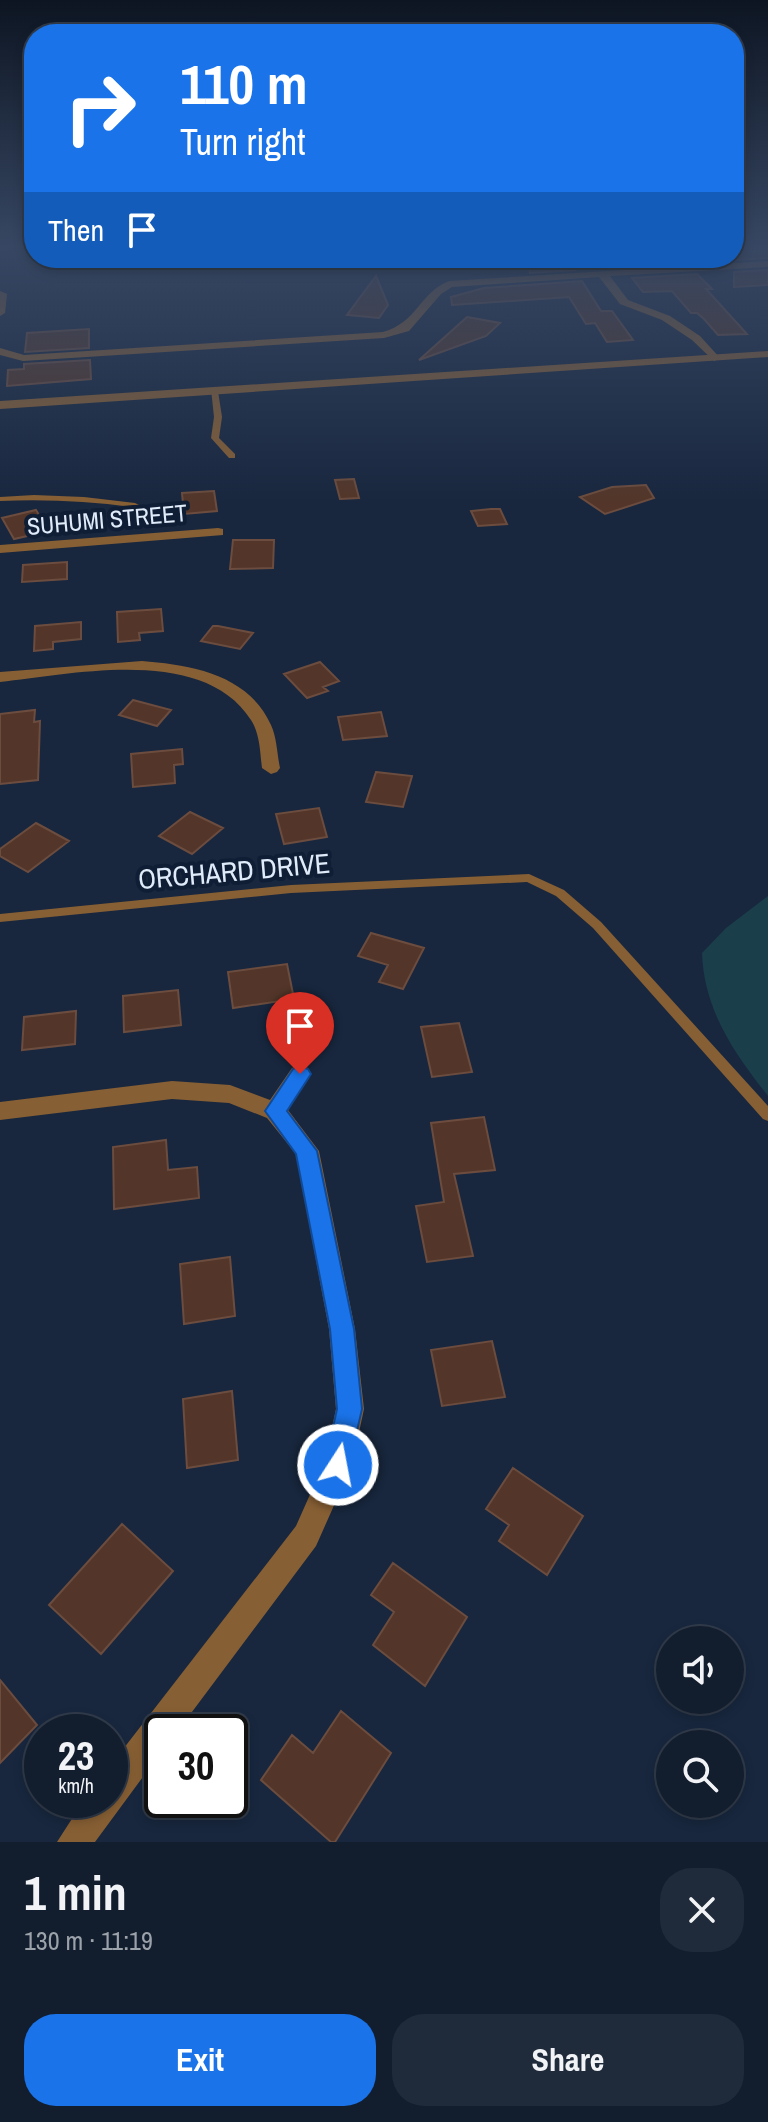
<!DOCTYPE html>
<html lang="en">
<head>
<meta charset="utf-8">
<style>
  :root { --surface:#121d2e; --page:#1f2a3a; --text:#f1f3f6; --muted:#9ca2aa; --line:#313b4a; --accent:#1a73e8 }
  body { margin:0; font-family:"Archivo Narrow",sans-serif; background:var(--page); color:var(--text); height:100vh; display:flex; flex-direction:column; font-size:30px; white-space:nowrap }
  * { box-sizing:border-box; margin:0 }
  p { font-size:26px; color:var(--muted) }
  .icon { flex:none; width:44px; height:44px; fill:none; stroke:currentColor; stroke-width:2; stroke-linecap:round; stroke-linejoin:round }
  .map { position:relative; height:1842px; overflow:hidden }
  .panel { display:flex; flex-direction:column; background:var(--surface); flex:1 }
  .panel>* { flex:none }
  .top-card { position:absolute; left:24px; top:24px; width:720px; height:244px; border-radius:32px; box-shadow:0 4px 12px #0003,0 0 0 2px var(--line); background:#1a73e8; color:#fff; overflow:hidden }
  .controls { position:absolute; left:656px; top:1626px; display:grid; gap:16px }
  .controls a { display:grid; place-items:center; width:88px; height:88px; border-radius:50%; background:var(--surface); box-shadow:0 4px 12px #0003,0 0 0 2px var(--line); font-size:40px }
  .speed { position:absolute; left:24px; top:1714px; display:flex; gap:16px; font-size:40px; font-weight:700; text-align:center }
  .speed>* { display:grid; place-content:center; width:104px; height:104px; border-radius:50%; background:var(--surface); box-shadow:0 4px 12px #0003,0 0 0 2px var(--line); line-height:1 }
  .speed small { font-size:20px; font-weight:400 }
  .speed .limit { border:4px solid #111; border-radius:12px; background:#fff; color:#111 }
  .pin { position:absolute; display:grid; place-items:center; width:68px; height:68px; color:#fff; margin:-82px -34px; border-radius:50% 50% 50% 0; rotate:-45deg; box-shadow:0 0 8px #0007 }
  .pin .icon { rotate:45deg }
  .me { position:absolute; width:88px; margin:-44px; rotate:11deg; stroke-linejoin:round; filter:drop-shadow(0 0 6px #0008) }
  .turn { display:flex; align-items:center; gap:28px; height:168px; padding:0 24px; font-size:36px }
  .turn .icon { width:104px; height:104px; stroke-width:2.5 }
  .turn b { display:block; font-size:56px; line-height:68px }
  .then { display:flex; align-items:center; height:76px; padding:0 24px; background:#0003; gap:16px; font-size:30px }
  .round { display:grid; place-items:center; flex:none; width:84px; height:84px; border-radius:32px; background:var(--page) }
  .summary { display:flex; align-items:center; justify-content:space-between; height:136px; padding:0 24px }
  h1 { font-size:48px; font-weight:700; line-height:60px }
  .action { display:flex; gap:16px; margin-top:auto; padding:16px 24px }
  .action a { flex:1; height:92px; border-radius:32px; background:var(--accent); color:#fff; font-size:32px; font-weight:700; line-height:92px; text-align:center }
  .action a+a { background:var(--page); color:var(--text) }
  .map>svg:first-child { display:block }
  .water { fill:#1b3e4b }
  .building { fill:#533629; stroke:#6b4c3e; stroke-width:2 }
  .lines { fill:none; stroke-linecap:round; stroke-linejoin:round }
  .service { fill:#875f34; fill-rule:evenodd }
  .minor { fill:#875f34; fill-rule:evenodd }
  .tertiary { fill:#875f34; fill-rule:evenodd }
  .route { fill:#1a73e8; stroke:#114b97; stroke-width:2 }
  .labels { text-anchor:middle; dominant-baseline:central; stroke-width:8; stroke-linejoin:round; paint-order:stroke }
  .far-street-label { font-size:24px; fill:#e0ebfa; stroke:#0f1e34 }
  .street-label { font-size:28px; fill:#e0ebfa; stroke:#0f1e34 }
</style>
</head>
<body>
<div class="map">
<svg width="768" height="1842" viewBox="0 0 768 1842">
  <rect width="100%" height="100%" fill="#18273e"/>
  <path class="water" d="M768 896V1096C734 1053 704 1010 702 953L726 928Z"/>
  <path class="building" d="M734 245H768V258L734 260Z
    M528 258H567L575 270 530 273Z
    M615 258H682L687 263 623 267Z
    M768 270V285L734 287V272Z
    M697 274 712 289H706L747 334 718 335 704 319 697 313H691L672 291 643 292 632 278Z
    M376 276 388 305 379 318 347 315Z
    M582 281 601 311H612L633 340 607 342 595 323 586 324 569 297 452 305 451 297 484 288Z
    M467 317 500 323 486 336 419 360Z
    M89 329V348L25 352 27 333Z
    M90 360 91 379 7 386 8 370 24 369V364Z
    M354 479 359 498 340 499 335 480Z
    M646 485 654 498 605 514 580 497 612 487Z
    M214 491 217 511 184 514 182 493Z
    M491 509H500L507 524 478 526 471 511Z
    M36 510 49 531 14 539 2 518Z
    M233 540H274L273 568 230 569Z
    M67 562V579L22 582 23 565Z
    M161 609 163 631 139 633 140 640 118 642 117 612Z
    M81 622V639L53 642V649L34 651 35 626Z
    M213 626H218L253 633 240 649 201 641Z
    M320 662 339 681 323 687 328 691 307 698 284 674Z
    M133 700 171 710 157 726 119 715Z
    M35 710 34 722 40 721 38 780 0 784V714Z
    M381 712 387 736 343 740 338 717Z
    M182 749 183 764 174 765 175 783 133 787 131 754Z
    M376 772 412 776 403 807 366 802Z
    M319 808 327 837 284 844 276 814Z
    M190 812 223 828 192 854 159 836Z
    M36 823 69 841 28 872 0 856V849Z
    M371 933 424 948 403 989 379 982 388 965 358 956Z
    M287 964 294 999 233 1008 228 972Z
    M178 990 181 1025 124 1032 123 996Z
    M76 1011 75 1044 22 1050 24 1017Z
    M459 1023 472 1072 432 1077 421 1027Z
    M484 1117 495 1170 454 1174 473 1256 427 1262 416 1206 444 1202 431 1123Z
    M166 1140 168 1170 197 1167 199 1198 114 1209 113 1147Z
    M230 1257 235 1316 184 1324 180 1264Z
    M492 1341 505 1397 442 1406 431 1350Z
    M232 1391 238 1460 187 1468 183 1399Z
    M513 1468 583 1516 547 1575 499 1541 509 1525 486 1509Z
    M122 1524 173 1571 101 1654 49 1605Z
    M393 1563 467 1617 425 1686 373 1645 394 1612 371 1595Z
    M0 1680 37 1725 0 1763Z
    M341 1711 391 1753 335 1842H331L261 1780 292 1735 313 1753Z"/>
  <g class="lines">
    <path class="service" d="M211 389 218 391 222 417 219 438 235 454V458H229L211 438 214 417Z
      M34 495 84 497 135 503 139 505 143 517 136 519 132 507C88 501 44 499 0 501V497Z
      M529 874 564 890 601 922 768 1106V1121L763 1119 593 928 556 896 527 882 291 893 0 922V914L291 885Z"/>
    <path class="minor" d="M768 261V267L610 276 628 300 670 316 700 336 720 358 714 361 692 340 662 320 620 304 599 277 452 287 441 294 409 331 384 338 23 361 0 355V348L24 355 383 332C418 322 419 293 449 281Z
      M0 291 7 294 5 313 0 316Z
      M218 528 223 529V535L0 553V545Z
      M142 661C191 665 248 674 271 725 277 738 277 754 280 768L277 772 271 774 262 768C260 752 260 734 251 720 203 645 74 674 0 682V672Z
      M300 1065 308 1068 311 1074 288 1110 319 1151 355 1329 364 1409 352 1465 316 1546 177 1732H162V1751L95 1842H57L84 1800H110V1766L296 1526 324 1463 336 1409 329 1329 296 1154 267 1118 229 1103 172 1099 0 1120V1102L172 1081 230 1085 270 1100 292 1068Z"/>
    <path class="tertiary" d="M768 351V357L0 409V401Z"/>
  </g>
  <linearGradient id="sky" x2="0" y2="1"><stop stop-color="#0d1522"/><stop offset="0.49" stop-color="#374763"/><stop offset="1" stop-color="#374763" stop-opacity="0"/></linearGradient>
  <rect width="768" height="503" fill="url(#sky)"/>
  <path class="route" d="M300 1066 308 1069 311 1074 287 1111 317 1151 354 1329 362 1409 347 1474 338 1478 329 1474 325 1465 337 1409 330 1329 296 1154 265 1111 293 1069Z"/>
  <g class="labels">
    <g class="far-street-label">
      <text transform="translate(107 519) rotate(-5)">SUHUMI STREET</text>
    </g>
    <g class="street-label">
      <text transform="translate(234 871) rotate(-5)">ORCHARD DRIVE</text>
    </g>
  </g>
</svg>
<div class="controls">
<a><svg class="icon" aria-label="sound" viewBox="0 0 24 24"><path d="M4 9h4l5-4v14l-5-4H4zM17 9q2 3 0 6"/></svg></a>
<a><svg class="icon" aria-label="search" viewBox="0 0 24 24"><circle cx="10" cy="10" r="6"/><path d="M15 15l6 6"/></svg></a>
</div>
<div class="speed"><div>23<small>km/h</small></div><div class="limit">30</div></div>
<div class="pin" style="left:300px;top:1074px;background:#d93025"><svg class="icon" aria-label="arrive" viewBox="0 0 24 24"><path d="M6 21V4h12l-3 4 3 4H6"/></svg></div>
<svg class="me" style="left:338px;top:1465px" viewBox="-20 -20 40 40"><circle r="17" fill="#1a73e8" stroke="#fff" stroke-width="3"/><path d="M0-11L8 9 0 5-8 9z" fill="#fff"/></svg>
<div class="top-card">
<div class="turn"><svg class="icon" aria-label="right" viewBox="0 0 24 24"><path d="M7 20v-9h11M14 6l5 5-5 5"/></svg><div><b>110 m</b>Turn right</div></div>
<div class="then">Then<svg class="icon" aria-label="arrive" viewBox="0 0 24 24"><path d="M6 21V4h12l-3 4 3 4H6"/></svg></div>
</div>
</div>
<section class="panel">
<div class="summary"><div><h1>1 min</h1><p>130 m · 11:19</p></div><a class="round"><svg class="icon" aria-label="close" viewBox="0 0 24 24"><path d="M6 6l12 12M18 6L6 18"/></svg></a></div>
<div class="action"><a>Exit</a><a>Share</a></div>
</section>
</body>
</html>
